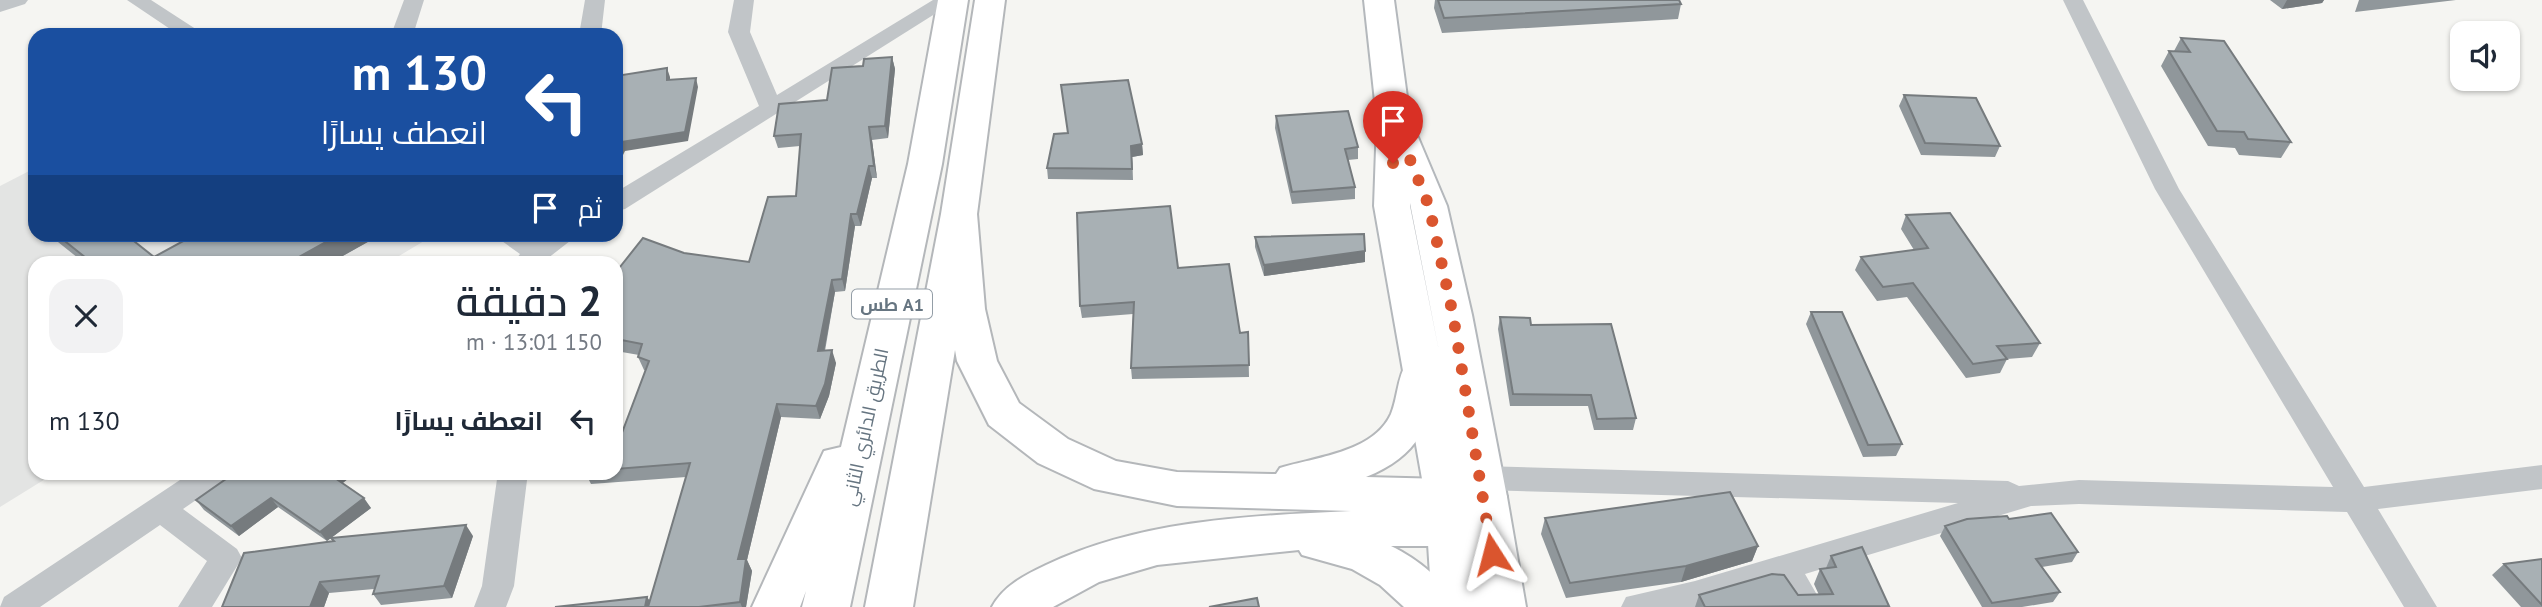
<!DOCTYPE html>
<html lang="ar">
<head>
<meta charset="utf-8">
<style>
  :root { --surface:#fff; --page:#f2f2f3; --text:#1f2937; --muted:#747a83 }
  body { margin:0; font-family:"PT Sans",Cairo,sans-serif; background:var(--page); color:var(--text); direction:rtl; height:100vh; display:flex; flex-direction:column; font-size:26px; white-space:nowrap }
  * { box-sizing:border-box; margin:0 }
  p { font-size:23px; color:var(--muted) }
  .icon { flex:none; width:38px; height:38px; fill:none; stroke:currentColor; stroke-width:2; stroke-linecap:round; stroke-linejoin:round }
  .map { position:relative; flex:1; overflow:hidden; direction:ltr }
  .drawer { position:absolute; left:28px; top:256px; width:595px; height:224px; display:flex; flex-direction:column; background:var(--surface); border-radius:21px; box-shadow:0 2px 5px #0004; direction:rtl }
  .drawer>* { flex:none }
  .top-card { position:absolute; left:28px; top:28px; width:595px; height:214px; border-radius:21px; box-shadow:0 2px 5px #0004; direction:rtl; background:#1a4fa0; color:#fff; overflow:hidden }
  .tools { position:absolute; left:2450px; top:21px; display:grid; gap:14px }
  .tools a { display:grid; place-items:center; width:70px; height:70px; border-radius:14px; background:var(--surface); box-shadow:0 2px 5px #0004; font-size:35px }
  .pin { position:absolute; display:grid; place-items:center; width:60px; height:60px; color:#fff; margin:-72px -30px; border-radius:50% 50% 50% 0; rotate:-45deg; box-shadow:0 0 7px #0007 }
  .pin .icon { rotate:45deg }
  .me { position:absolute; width:77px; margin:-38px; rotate:351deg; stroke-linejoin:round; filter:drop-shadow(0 0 5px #0008) }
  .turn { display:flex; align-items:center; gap:24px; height:147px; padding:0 21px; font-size:32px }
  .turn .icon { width:91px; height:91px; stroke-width:2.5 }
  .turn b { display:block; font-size:49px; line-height:60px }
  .then { display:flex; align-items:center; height:66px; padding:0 21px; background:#0003; gap:14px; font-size:26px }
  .round { display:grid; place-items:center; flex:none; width:74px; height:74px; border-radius:21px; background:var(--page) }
  .headline { display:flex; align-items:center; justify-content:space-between; height:119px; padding:0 21px }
  h1 { font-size:42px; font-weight:600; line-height:52px }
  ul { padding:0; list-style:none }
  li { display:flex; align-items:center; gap:21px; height:91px; padding:0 21px }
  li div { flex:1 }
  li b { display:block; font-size:26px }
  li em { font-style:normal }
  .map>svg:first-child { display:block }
  .built { fill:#e3e4e3 }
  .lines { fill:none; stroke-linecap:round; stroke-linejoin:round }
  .secondary-casing { stroke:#b4b8bc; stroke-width:4 }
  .primary-casing { stroke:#b4b8bb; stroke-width:4 }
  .highway-casing { stroke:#b4b7ba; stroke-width:4 }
  .street { fill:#c1c5c8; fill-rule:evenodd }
  .secondary { fill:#fff; fill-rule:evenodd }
  .primary { fill:#fff; fill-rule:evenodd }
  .highway { fill:#fff; fill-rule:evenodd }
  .wall { fill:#90979b }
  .shaded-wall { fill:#767b7e }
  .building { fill:#a8b0b4; stroke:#767b7e; stroke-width:2 }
  .route { stroke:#da552e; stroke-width:12; stroke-dasharray:0 21.6 }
  .labels { text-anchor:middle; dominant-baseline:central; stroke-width:7; stroke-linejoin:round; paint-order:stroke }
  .shield { fill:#fff; stroke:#949ea7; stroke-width:2 }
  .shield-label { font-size:18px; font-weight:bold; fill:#667581 }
  .street-label { font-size:19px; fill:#667581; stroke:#fff }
</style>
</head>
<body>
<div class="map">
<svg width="2542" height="607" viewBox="0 0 2542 607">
  <rect width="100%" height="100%" fill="#f5f5f2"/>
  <path class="built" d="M35 168V234L434 235 389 262H35V472L55 473 0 507V186Z"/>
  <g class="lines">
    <defs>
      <path id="secondary" d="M1364 0H1394L1411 127 1417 135 1447 206 1472 315 1507 497 1501 509 1485 514 1469 509 1466 502 1463 508 1447 513 1431 508 1425 496 1374 206 1377 120ZM1410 203 1439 351 1410 206Z"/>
      <path id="primary" d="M1447 479 1463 484 1466 491 1469 485 1485 480 1501 485 1507 497 1526 607H1432L1425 496 1431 484Z"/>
      <path id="highway" d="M938 0H968L942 164 850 607H802L806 591 800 607H752L824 451 841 447 908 164Z
        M975 0H1005L977 214 985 309 997 361 1019 403 1068 439 1116 461 1177 472 1276 474 1280 468C1315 457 1373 453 1391 414 1398 397 1397 378 1407 362L1421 357 1435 362 1441 372C1431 424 1419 456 1366 477L1485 480 1501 485 1507 497 1501 509 1493 512 1504 515 1510 528 1504 541 1488 546H1391C1418 559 1444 580 1458 607H1404L1380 585 1352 569 1302 555 1299 550 1157 565 1099 582 1053 607H992C1003 586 1025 575 1046 565 1141 520 1247 516 1351 511L1177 506 1094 489 1038 463 989 425 957 361 955 350 913 607H865L941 214Z"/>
    </defs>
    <use href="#secondary" class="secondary-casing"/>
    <use href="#primary" class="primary-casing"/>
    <use href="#highway" class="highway-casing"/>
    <path class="street" d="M0 0H28L25 4 0 12Z
      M127 0H151L205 35H179Z
      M404 0H424L413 35H391Z
      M585 0H605L601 35H579Z
      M734 0H754L750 32 777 95 933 0H957L625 209 616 211V192L759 106 728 32Z
      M2063 0H2083L2179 189 2364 487 2542 465V489L2378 509 2437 607H2404L2347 512 2079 504 2031 506 1805 574 1824 607H1791L1777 583 1696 607H1621L1626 597 1695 581 1958 503 1482 490 1472 486 1467 478 1472 470 1482 466 2008 481 2019 486 2079 480 2333 487 2155 189Z
      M492 234H524L538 242 549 234H579L543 262H514L520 254Z
      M192 472H229L225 480 183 509 237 549 242 558 212 607H178L207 561 160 525 40 607H0L4 597Z
      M498 472H528L514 586 506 607H474L482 586Z"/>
    <use href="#secondary" class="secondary"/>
    <use href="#primary" class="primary"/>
    <use href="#highway" class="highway"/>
  </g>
  <path class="wall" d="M1435 0H1438L1681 4 1678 19 1442 33 1434 8Z
    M2270 0H2324L2322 3 2282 9Z
    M2359 0H2456L2355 12Z
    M2181 38 2291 142 2281 158 2239 155 2235 148 2208 146 2161 66 2169 51H2174Z
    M892 57 895 69 888 138 872 140 877 178H872L861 226H855L845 291 835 292 825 351 836 363 829 396 820 419 781 417 747 560 752 571 746 607H555L647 597 650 601 686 477 591 484 585 472H616V438H620L646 371 644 370 638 357 639 355 616 351V272L684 253 749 262 796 196 800 146 778 148 774 136 827 100 863 66Z
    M1904 95 2000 146 1995 157 1921 155 1899 106Z
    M1276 116 1358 147V159L1348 160 1355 187V199L1292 204 1275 128Z
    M1142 144 1143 155 1132 157 1133 180 1048 179 1047 168Z
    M1906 215 2040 343 2032 357 2007 359 2000 373 1966 378 1907 297 1877 301 1855 270 1861 257 1914 250 1901 229Z
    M52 234H125L154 257 196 234H382L332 262H83L58 242Z
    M1255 237 1365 251V262L1264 276 1255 247Z
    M1178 268 1240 333 1248 332 1249 377 1132 379 1131 368 1133 314 1082 318 1080 306Z
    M1811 312 1902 444 1896 456 1863 457 1806 324Z
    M1500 317 1531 325 1636 418 1633 430H1594L1588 406H1510L1498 329Z
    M357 472 342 483 371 508 331 538 473 536 452 598 381 605 373 594 374 589 329 593 324 607H222L333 541 331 538 327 541 278 507 239 536 204 510 196 500Z
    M1545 518 1758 546 1752 561 1681 582 1566 598 1541 534Z
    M2009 519 2078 552 2072 562 2042 567 2060 592 2053 602 2022 607H1982L1940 536 1945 526Z
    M1831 556 1889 607H1695L1699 595H1819L1814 584 1820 569 1826 568Z
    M2542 559V607H2521L2492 575 2504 564Z"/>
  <path class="shaded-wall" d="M2287 0H2324L2322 3 2282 9Z
    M892 57 895 69 888 138 885 126Z
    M667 68 670 77V88L667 80Z
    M696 78 698 87 688 141 625 151 616 169V153L622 142Z
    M869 127 872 140 877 178 874 166Z
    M1142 144 1143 155 1132 157 1133 180 1131 146Z
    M869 166 872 178 861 226 857 214Z
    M851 214 855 226 845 291 842 279Z
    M340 234H382L332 262H290Z
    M1365 251V262L1264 276V265Z
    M832 280 835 292 822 363 818 351Z
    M832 350 836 363 829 396 820 419 816 406Z
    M777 404 781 417 747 560 752 571 746 607H742L740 602 738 559Z
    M337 472H357L339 486 332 476Z
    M271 498 278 507 239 536 231 526Z
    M364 498 371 508 327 541 320 532Z
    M466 525 473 536 452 598 444 586Z
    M1758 546 1752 561 1681 582 1686 566Z
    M320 582 329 593 324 607H310Z
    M647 597 653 607H645Z"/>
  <path class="building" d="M1438 0H1679L1681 4 1444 18Z
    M2181 38 2224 41 2291 142 2248 139 2244 132 2217 131 2169 51 2190 52Z
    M892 57 885 126 869 127 874 166H869L857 214H851L842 279 832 280 818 351 832 350 825 384 816 406 777 404 738 559H746L740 602 699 607H648L690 463 616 469V438H620L649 361 638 357 642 344 616 339V272L643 238 684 253 749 262 768 197 796 196 801 134 774 136 779 104 827 100 832 68 863 66 864 59Z
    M667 68V80L696 78 685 132 622 142 616 153V109H619L622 75Z
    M1128 80 1142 144 1131 146 1132 169 1047 168 1054 134 1068 133 1061 85Z
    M1904 95 1976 98 2000 146 1925 143Z
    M1348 111 1358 147 1345 149 1355 187 1292 192 1276 116Z
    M1170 206 1178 268 1229 264 1240 333 1248 332 1249 365 1131 368 1134 302 1080 306 1077 213Z
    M1950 213 2040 343 1997 346 2007 359 1973 364 1913 283 1883 287 1861 257 1928 248 1906 215Z
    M56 234H125L154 257 196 234H340L290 262H91Z
    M1364 234 1365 251 1264 265 1255 237Z
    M1811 312H1842L1902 444 1868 445Z
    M1500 317 1530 318 1531 325 1611 324 1636 418 1597 419 1591 395 1513 394Z
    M236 472H337L332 476 364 498 320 532 271 498 231 526 196 500Z
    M1730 492 1758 546 1686 566 1570 583 1545 518Z
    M2051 513 2078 552 2036 559 2060 592 1992 603 1945 526 1967 519 2007 516 2009 519Z
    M466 525 444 586 373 594 379 576 320 582 310 607H222L244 553 334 541 331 538Z
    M1862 547 1889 606 1705 607 1699 595 1772 574 1784 575 1798 595 1833 594 1820 569 1836 567 1831 556Z
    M2542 559V605L2504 564Z
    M647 597 645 607H555Z
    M1257 598 1259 607H1209Z"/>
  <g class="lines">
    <path class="route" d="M1393 163 1394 120 1429 206 1453 315 1492 554"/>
  </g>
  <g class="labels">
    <rect class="shield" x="852" y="289.5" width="80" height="29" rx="5"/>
    <g class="shield-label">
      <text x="892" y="304">طس A1</text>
    </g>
    <g class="street-label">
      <text transform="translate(865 427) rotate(-78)">الطريق الدائري الثاني</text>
    </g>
  </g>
</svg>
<div class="tools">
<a><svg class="icon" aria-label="sound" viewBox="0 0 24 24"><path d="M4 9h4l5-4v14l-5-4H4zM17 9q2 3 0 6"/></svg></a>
</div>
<div class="pin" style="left:1393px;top:163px;background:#d93025"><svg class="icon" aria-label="arrive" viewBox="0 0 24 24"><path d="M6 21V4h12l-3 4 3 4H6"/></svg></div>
<svg class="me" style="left:1492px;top:554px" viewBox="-20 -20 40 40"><path d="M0-17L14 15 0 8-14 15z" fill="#da552e" stroke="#fff" stroke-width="4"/></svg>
<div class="top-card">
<div class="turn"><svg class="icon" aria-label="left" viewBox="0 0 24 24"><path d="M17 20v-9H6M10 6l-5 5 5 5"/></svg><div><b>130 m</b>انعطف يسارًا</div></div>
<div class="then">ثم<svg class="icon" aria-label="arrive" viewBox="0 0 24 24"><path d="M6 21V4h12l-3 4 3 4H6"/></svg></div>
</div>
<section class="drawer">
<div class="headline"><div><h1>2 دقيقة</h1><p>150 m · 13:01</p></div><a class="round"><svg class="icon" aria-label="close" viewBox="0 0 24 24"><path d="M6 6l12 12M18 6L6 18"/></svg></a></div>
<ul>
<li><svg class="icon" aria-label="left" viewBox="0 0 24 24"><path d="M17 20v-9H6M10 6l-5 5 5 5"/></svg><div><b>انعطف يسارًا</b></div><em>130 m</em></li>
</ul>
</section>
</div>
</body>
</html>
